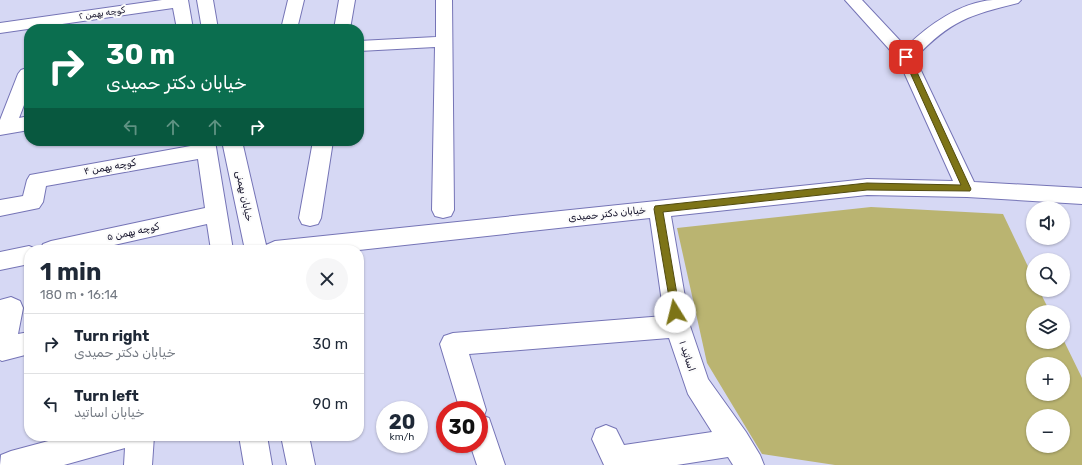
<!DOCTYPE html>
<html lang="en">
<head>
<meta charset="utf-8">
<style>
  :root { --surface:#fff; --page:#f6f6f7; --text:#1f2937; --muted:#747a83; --line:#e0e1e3 }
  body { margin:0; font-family:Rubik,"Noto Naskh Arabic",sans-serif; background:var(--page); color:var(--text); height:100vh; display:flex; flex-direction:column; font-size:15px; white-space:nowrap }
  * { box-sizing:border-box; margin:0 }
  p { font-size:13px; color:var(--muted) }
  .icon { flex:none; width:22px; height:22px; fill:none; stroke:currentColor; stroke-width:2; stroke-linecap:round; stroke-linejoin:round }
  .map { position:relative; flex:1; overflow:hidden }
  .drawer { position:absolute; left:24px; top:245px; width:340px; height:196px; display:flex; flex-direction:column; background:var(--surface); border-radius:16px; box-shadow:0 1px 3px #0004 }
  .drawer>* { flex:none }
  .hud { position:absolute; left:24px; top:24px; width:340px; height:122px; border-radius:16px; box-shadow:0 1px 3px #0004; background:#0b6e4f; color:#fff; overflow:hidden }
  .controls { position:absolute; left:1026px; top:201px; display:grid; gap:8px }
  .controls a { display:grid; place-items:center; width:44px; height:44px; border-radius:50%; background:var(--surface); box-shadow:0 1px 3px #0004; font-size:20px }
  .speed { position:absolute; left:376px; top:401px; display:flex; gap:8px; font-size:20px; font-weight:700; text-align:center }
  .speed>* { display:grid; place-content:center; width:52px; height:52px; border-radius:50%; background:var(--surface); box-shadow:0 1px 3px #0004; line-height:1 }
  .speed small { font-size:10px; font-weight:400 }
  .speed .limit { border:6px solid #d22; background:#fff; color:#111 }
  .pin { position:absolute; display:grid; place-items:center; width:34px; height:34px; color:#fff; margin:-17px; border-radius:8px; box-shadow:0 2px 6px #0006 }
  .me { position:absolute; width:44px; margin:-22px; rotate:351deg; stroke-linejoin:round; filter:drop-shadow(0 0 3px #0008) }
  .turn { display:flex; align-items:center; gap:14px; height:84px; padding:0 16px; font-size:18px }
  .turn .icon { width:52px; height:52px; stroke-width:2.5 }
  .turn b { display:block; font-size:28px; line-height:34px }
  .lanes { display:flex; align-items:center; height:38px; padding:0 16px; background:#0003; justify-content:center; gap:20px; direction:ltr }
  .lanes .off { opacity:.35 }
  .round { display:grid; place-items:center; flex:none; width:42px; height:42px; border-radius:21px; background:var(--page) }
  .head { display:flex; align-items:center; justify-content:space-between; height:68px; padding:0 16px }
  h1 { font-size:24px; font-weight:700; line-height:30px }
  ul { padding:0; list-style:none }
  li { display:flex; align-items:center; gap:12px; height:60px; padding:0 16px; border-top:1px solid var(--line) }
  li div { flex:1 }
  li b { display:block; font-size:15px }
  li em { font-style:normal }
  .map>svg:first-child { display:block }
  .green { fill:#bab471; fill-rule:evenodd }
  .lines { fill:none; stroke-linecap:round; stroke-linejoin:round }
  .minor-casing { stroke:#7574b6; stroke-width:2 }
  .minor { fill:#fff; fill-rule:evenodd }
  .route { fill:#7d7417; stroke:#514b0f }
  .labels { text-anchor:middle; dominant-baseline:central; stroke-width:4; stroke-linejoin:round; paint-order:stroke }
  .far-street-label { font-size:9px; fill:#0e0c25; stroke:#fbfbfb }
  .street-label { font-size:10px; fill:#0e0c25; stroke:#fbfbfb }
</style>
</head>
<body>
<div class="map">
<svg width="1082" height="465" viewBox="0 0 1082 465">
  <rect width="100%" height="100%" fill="#d6d8f4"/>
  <path class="green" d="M871 207 1003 214 1033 277V290H1039L1050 312H1033V342H1063V339L1082 378V465H835L762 454 707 363 677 228ZM1033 364H1063V394H1033ZM1033 416H1063V446H1033Z"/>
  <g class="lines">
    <defs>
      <path id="minor" d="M162 0H188L193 29H177L173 8 0 33V23Z
        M197 0H213L218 29H202Z
        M288 0H304L297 29H281Z
        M339 0H355L350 29H334Z
        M436 0H452L454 210 451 216 443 218 435 216 432 210 435 47 359 51V41L436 37Z
        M845 0H862L906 47C928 25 961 2 993 0 1002 0 1011 0 1021 0L1018 3C970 15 951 20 915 58L974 182 1082 188V204L967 197 867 195 671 216 690 326 708 379 746 432 760 455 764 465H733L728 457 677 465H604L592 439 596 429 606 425 616 429 624 445 712 432 688 394 669 338 469 354 486 410 484 416 489 418 505 465H477L470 444H479V410H460L440 344 444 336 453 333 664 316 650 218 359 250H245L222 141H242L266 245 275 241 867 179 953 181 898 59Z
        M27 68 29 69V92L19 118 29 116V130L0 135V120L18 74 21 70Z
        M195 141H215L233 250H211L207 224 92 250H40L43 244 51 241 205 208 198 159 46 186 43 202 39 208 0 216V200L23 196 27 180 30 175 196 145Z
        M313 141H333L321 218 318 224 310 226 302 224 299 218Z
        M29 246 38 250H29V264L0 270V252Z
        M11 297 20 301 23 308 18 334 29 332V354L2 361 0 360V300Z
        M67 436H154L152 465H124L125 448 64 465H0L1 455 11 451Z
        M239 436H267L272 465H244Z
        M281 436H309L315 465H287Z"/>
    </defs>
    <use href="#minor" class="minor-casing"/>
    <use href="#minor" class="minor"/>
  </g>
  <path class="route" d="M904 55H906L910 57 971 189 970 191 867 190 663 212 680 312 679 315 675 316 672 315 654 209 655 206 867 183 961 185 903 57Z"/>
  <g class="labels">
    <g class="far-street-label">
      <text transform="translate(102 13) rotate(-8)">کوچه بهمن ۲</text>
    </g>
    <g class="street-label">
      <text transform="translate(110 167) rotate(-10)">کوچه بهمن ۴</text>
      <text transform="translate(244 196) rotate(78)">خیابان بهمنی</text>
      <text transform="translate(607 214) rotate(-6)">خیابان دکتر حمیدی</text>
      <text transform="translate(133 232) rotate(-12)">کوچه بهمن ۵</text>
      <text transform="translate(687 356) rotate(72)">اساتید ۱</text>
    </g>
  </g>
</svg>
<div class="controls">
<a><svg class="icon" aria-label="sound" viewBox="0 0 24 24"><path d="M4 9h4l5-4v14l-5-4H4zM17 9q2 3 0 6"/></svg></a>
<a><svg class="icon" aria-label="search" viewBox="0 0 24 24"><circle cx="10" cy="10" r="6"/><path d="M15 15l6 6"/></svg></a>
<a><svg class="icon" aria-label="layers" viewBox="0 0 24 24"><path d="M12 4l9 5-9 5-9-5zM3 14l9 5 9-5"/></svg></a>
<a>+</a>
<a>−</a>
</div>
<div class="speed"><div>20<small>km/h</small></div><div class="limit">30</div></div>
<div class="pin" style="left:906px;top:57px;background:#d93025"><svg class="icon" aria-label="arrive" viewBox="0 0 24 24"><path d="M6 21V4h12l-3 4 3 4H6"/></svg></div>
<svg class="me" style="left:675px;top:312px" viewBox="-20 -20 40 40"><circle r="19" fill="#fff"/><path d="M0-13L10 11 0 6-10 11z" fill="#7d7417"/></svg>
<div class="hud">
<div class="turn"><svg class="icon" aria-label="right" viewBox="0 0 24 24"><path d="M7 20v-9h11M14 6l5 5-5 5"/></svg><div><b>30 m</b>خیابان دکتر حمیدی</div></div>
<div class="lanes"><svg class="icon off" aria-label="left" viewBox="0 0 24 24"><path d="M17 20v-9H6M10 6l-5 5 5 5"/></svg><svg class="icon off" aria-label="ahead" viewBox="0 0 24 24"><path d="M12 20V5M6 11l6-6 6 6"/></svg><svg class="icon off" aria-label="ahead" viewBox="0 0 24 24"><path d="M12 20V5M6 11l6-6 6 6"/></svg><svg class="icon" aria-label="right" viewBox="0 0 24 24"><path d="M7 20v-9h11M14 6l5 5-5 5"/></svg></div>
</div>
<section class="drawer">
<div class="head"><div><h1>1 min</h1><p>180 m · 16:14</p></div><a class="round"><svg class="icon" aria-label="close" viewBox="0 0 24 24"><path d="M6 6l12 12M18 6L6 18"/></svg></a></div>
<ul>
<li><svg class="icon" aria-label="right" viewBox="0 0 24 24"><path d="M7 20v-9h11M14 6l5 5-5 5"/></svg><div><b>Turn right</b><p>خیابان دکتر حمیدی</p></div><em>30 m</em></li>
<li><svg class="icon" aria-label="left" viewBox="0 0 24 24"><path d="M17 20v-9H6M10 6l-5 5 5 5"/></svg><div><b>Turn left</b><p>خیابان اساتید</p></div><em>90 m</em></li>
</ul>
</section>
</div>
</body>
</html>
